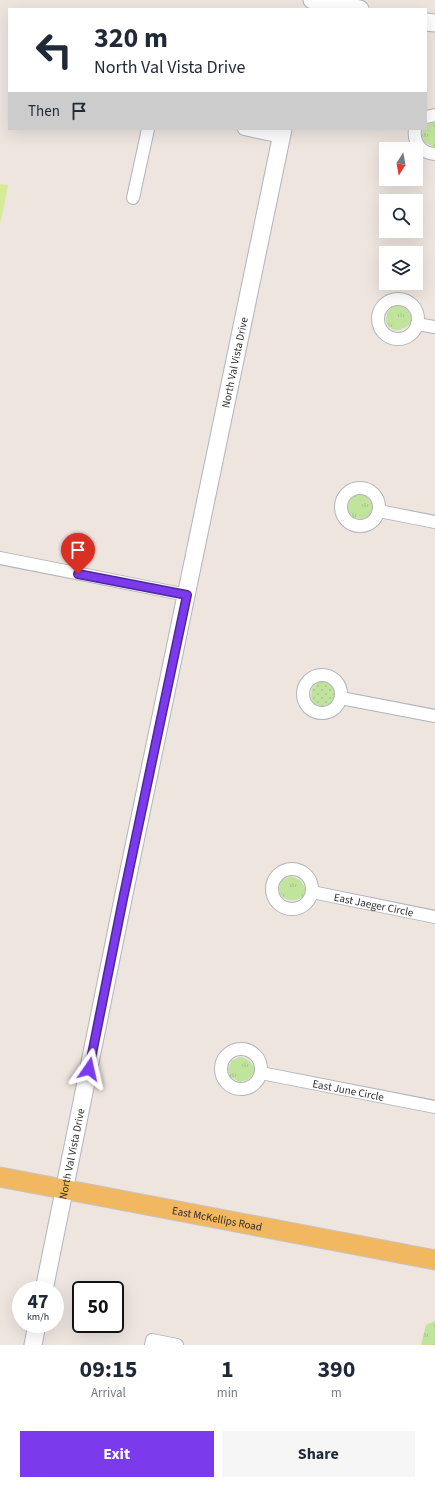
<!DOCTYPE html>
<html lang="en">
<head>
<meta charset="utf-8">
<style>
  :root { --surface:#fff; --page:#f6f6f7; --text:#1f2937; --muted:#747a83; --accent:#7c3aed }
  body { margin:0; font-family:"Source Sans 3",sans-serif; background:var(--page); color:var(--text); height:100vh; display:flex; flex-direction:column; font-size:15px; white-space:nowrap }
  * { box-sizing:border-box; margin:0 }
  p { font-size:13px; color:var(--muted) }
  .icon { flex:none; width:22px; height:22px; fill:none; stroke:currentColor; stroke-width:2; stroke-linecap:round; stroke-linejoin:round }
  .map { position:relative; height:1345px; overflow:hidden }
  .drawer { display:flex; flex-direction:column; background:var(--surface); flex:1 }
  .drawer>* { flex:none }
  .top-card { position:absolute; left:8px; top:8px; width:419px; height:122px; border-radius:0px; box-shadow:0 4px 16px #0002; background:#fff; color:var(--text); overflow:hidden }
  .needle { width:26px; rotate:191deg }
  .tools { position:absolute; left:379px; top:142px; display:grid; gap:8px }
  .tools a { display:grid; place-items:center; width:44px; height:44px; border-radius:0px; background:var(--surface); box-shadow:0 4px 16px #0002; font-size:20px }
  .speed { position:absolute; left:12px; top:1281px; display:flex; gap:8px; font-size:20px; font-weight:700; text-align:center }
  .speed>* { display:grid; place-content:center; width:52px; height:52px; border-radius:50%; background:var(--surface); box-shadow:0 4px 16px #0002; line-height:1 }
  .speed small { font-size:10px; font-weight:400 }
  .speed .limit { border:2px solid #111; border-radius:6px; background:#fff; color:#111 }
  .pin { position:absolute; display:grid; place-items:center; width:34px; height:34px; color:#fff; margin:-41px -17px; border-radius:50% 50% 50% 0; rotate:-45deg; box-shadow:0 0 4px #0007 }
  .pin .icon { rotate:45deg }
  .me { position:absolute; width:44px; margin:-22px; rotate:11deg; stroke-linejoin:round; filter:drop-shadow(0 0 3px #0008) }
  .turn { display:flex; align-items:center; gap:14px; height:84px; padding:0 20px; font-size:18px }
  .turn .icon { width:52px; height:52px; stroke-width:2.5 }
  .turn b { display:block; font-size:28px; line-height:34px }
  .then { display:flex; align-items:center; height:38px; padding:0 20px; background:#0003; gap:8px; font-size:15px }
  .eta { display:flex; justify-content:space-evenly; align-items:center; height:68px; text-align:center }
  .eta b { font-size:24px; font-weight:700; line-height:28px }
  .primary-button { display:flex; gap:8px; margin-top:auto; padding:8px 20px }
  .primary-button a { flex:1; height:46px; border-radius:0px; background:var(--accent); color:#fff; font-size:16px; font-weight:700; line-height:46px; text-align:center }
  .primary-button a+a { background:var(--page); color:var(--text) }
  .map>svg:first-child { display:block }
  .grass { fill:url(#grass-dots) }
  .park { fill:url(#park-tufts) }
  .pitch { fill:#d6eb98 }
  .lines { fill:none; stroke-linecap:round; stroke-linejoin:round }
  .street-casing { stroke:#b0b4bd; stroke-width:14 }
  .secondary-casing { stroke:#b0b4bd; stroke-width:19 }
  .primary-casing { stroke:#c4c4c4; stroke-width:21 }
  .street { stroke:#fff; stroke-width:12 }
  .secondary { stroke:#fff; stroke-width:17 }
  .primary { stroke:#f1b761; stroke-width:19 }
  .route-casing { stroke:#51269a; stroke-width:10 }
  .route { stroke:#7c3aed; stroke-width:7 }
  .labels { text-anchor:middle; dominant-baseline:central; stroke-width:4; stroke-linejoin:round; paint-order:stroke }
  .street-label { font-size:11px; fill:#2d2d2d; stroke:#fff }
</style>
</head>
<body>
<div class="map">
<svg width="435" height="1345" viewBox="0 0 435 1345">
  <defs>
    <pattern id="grass-dots" width="8" height="8" patternUnits="userSpaceOnUse"><rect width="8" height="8" fill="#c1e49c"/><path d="M2 2h.1M6 6h.1" fill="none" stroke="#a6c487" stroke-width="1.8" stroke-linecap="round"/></pattern>
    <pattern id="park-tufts" width="24" height="20" patternUnits="userSpaceOnUse"><rect width="24" height="20" fill="#c1e49c"/><path d="M3 7l-1-3M5 7V3M7 7l1-3M15 17l-1-3M17 17v-4M19 17l1-3" fill="none" stroke="#a6c487"/></pattern>
  </defs>
  <rect width="100%" height="100%" fill="#eee5df"/>
  <path class="grass" d="M318 682C329 680 336 688 338 698 328 705 318 713 311 698L312 688Z"/>
  <path class="park" d="M435 122V147H434L424 142 422 134 423 129H426V125L430 123Z
    M394 306C404 304 411 312 413 322 404 329 393 336 386 322L387 312Z
    M359 494C368 495 371 501 375 509L374 512 363 519 354 518 348 511C347 502 350 497 359 494Z
    M291 876 300 880 307 890C301 908 270 901 282 880Z
    M240 1057C249 1058 254 1065 256 1073L247 1080 240 1082 230 1077 228 1069 231 1061Z
    M435 1321V1345H421L426 1325Z"/>
  <path class="pitch" d="M0 184 8 185 1 221H0Z"/>
  <g class="lines">
    <defs>
      <g id="street">
        <path d="M426 117 435 115"/>
        <path d="M244 129 281 137"/>
        <path d="M415 129C413 143 421 153 435 154"/>
        <path d="M133 198 148 129"/>
        <circle cx="398" cy="319" r="20"/>
        <path d="M417 324 435 327"/>
        <circle cx="360" cy="507" r="19"/>
        <path d="M379 511 435 522"/>
        <path d="M0 558 187 595"/>
        <circle cx="322" cy="694" r="19"/>
        <path d="M341 698 435 716"/>
        <circle cx="292" cy="889" r="20"/>
        <path id="s1" d="M312 892 435 917"/>
        <circle cx="241" cy="1069" r="20"/>
        <path id="s2" d="M261 1073 435 1107"/>
        <path d="M151 1345 152 1340 177 1345"/>
      </g>
      <g id="secondary">
        <path d="M312 0 360 9"/>
        <path d="M426 22 435 23"/>
        <path id="s3" d="M44 1290 123 899 283 129"/>
        <path d="M33 1345 37 1324"/>
      </g>
      <g id="primary">
        <path id="s4" d="M0 1177 435 1260"/>
      </g>
    </defs>
    <use href="#street" class="street-casing"/>
    <use href="#secondary" class="secondary-casing"/>
    <use href="#primary" class="primary-casing"/>
    <use href="#street" class="street"/>
    <use href="#secondary" class="secondary"/>
    <use href="#primary" class="primary"/>
  </g>
  <g class="lines">
    <defs>
      <path id="route" d="M78 574 187 595 123 899 89 1069"/>
    </defs>
    <use href="#route" class="route-casing"/>
    <use href="#route" class="route"/>
  </g>
  <g class="labels">
    <g class="street-label">
      <text stroke="none"><textPath href="#s3" startOffset="947">North Val Vista Drive</textPath></text>
      <text stroke="none"><textPath href="#s1" startOffset="63">East Jaeger Circle</textPath></text>
      <text stroke="none"><textPath href="#s2" startOffset="89">East June Circle</textPath></text>
      <text stroke="none"><textPath href="#s3" startOffset="139">North Val Vista Drive</textPath></text>
      <text stroke="none"><textPath href="#s4" startOffset="221">East McKellips Road</textPath></text>
    </g>
  </g>
</svg>
<div class="tools">
<a><svg class="needle" viewBox="-14 -14 28 28"><path d="M0-13l5 13h-10z" fill="#e53935"/><path d="M0 13l5-13h-10z" fill="#747a83"/></svg></a>
<a><svg class="icon" aria-label="search" viewBox="0 0 24 24"><circle cx="10" cy="10" r="6"/><path d="M15 15l6 6"/></svg></a>
<a><svg class="icon" aria-label="layers" viewBox="0 0 24 24"><path d="M12 4l9 5-9 5-9-5zM3 14l9 5 9-5"/></svg></a>
</div>
<div class="speed"><div>47<small>km/h</small></div><div class="limit">50</div></div>
<div class="pin" style="left:78px;top:574px;background:#d93025"><svg class="icon" aria-label="arrive" viewBox="0 0 24 24"><path d="M6 21V4h12l-3 4 3 4H6"/></svg></div>
<svg class="me" style="left:89px;top:1069px" viewBox="-20 -20 40 40"><path d="M0-17L14 15 0 8-14 15z" fill="#7c3aed" stroke="#fff" stroke-width="4"/></svg>
<div class="top-card">
<div class="turn"><svg class="icon" aria-label="left" viewBox="0 0 24 24"><path d="M17 20v-9H6M10 6l-5 5 5 5"/></svg><div><b>320 m</b>North Val Vista Drive</div></div>
<div class="then">Then<svg class="icon" aria-label="arrive" viewBox="0 0 24 24"><path d="M6 21V4h12l-3 4 3 4H6"/></svg></div>
</div>
</div>
<section class="drawer">
<div class="eta">
<div><b>09:15</b><p>Arrival</p></div>
<div><b>1</b><p>min</p></div>
<div><b>390</b><p>m</p></div>
</div>
<div class="primary-button"><a>Exit</a><a>Share</a></div>
</section>
</body>
</html>
